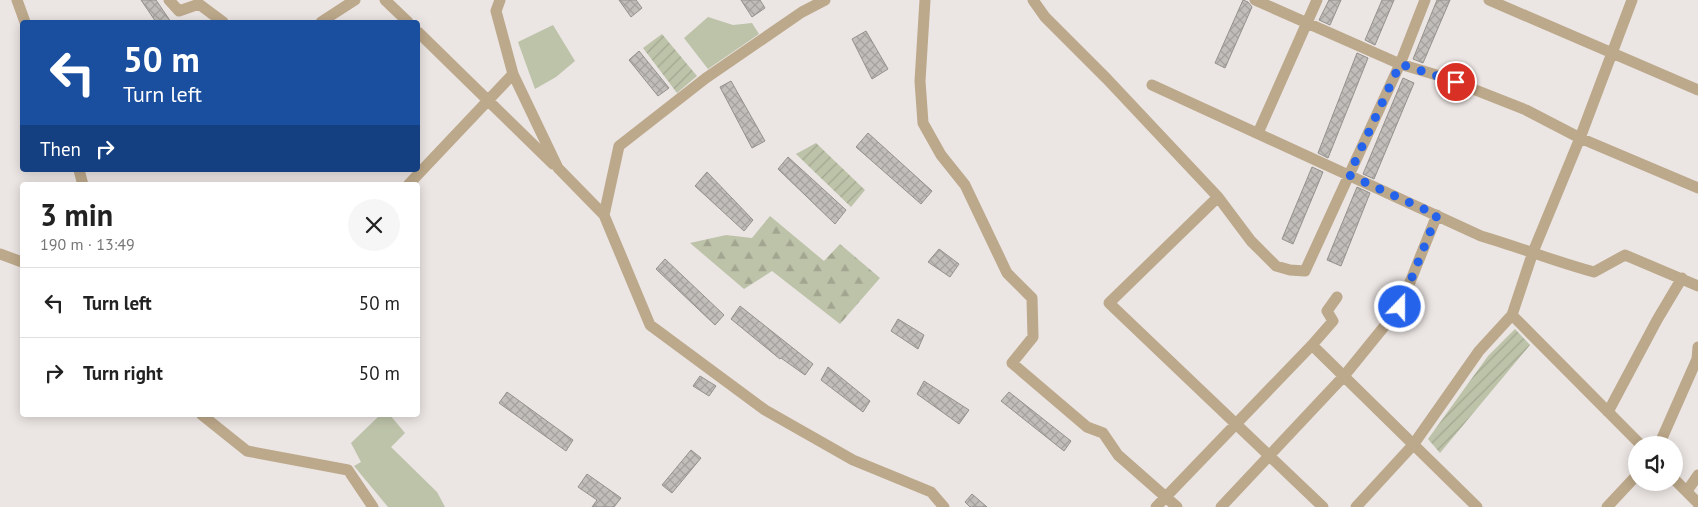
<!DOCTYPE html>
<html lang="en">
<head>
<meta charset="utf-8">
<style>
  :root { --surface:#fff; --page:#f6f6f6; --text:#222; --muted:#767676; --line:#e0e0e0 }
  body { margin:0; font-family:"PT Sans",sans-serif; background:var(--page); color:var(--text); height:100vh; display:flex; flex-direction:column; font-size:19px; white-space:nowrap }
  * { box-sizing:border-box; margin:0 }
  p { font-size:16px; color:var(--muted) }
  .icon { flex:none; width:28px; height:28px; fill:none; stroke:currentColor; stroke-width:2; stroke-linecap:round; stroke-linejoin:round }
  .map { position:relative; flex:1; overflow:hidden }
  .panel { position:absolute; left:20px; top:182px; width:400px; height:235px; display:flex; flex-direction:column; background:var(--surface); border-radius:5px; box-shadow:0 2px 12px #0003 }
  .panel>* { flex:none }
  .hud { position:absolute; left:20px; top:20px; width:400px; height:152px; border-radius:5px; box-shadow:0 2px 12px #0003; background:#1a4fa0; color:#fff; overflow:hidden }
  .fabs { position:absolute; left:1628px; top:436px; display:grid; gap:10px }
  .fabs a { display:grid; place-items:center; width:55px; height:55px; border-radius:50%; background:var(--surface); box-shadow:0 2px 12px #0003; font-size:25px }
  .pin { position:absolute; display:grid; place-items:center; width:42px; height:42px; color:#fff; margin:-21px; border:2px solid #fff; border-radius:50%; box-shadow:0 1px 5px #0007 }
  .me { position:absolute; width:55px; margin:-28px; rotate:22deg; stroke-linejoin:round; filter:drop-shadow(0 0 4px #0008) }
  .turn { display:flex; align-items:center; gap:18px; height:105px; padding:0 20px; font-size:22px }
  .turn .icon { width:65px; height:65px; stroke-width:2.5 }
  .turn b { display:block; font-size:35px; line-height:42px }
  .then { display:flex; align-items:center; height:48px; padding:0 20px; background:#0003; gap:10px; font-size:19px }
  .round { display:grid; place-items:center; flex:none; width:52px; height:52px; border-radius:26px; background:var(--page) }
  .headline { display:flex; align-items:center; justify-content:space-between; height:85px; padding:0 20px }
  h1 { font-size:30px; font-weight:700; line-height:38px }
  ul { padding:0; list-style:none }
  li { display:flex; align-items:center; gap:15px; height:70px; padding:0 20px; border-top:1px solid var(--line) }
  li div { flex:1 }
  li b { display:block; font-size:19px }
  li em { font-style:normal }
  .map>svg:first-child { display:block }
  .grass { fill:#bdc3a9 }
  .forest { fill:url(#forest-firs) }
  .garden { fill:url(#garden-furrows) }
  .building { fill:url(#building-cross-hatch); stroke:#95918d }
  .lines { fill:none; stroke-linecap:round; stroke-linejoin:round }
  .minor { stroke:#bca88a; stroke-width:11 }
  .route { stroke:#2563eb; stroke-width:9; stroke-dasharray:0 16.2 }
</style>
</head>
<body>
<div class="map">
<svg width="1698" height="507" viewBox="0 0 1698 507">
  <defs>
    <pattern id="forest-firs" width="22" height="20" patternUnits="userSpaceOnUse" patternTransform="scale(1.25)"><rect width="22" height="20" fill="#bdc3a9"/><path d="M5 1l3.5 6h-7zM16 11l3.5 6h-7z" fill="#a2a690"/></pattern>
    <pattern id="garden-furrows" width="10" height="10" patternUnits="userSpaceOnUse" patternTransform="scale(1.25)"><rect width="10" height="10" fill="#bdc3a9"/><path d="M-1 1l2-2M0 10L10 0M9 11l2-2" fill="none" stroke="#a2a690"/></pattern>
    <pattern id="building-cross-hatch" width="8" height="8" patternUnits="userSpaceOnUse" patternTransform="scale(1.25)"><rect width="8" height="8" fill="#c1bdb9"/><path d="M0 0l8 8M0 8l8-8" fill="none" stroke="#a5a19e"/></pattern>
  </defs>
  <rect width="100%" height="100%" fill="#ebe5e3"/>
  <path class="grass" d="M708 17 733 25 752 23 759 34 708 69 684 38Z
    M553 25 575 61 556 77 535 89 518 42Z
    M380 415H390L405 433 391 447 437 492 445 507H388L354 466 361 462 351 443Z"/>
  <path class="forest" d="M770 216 824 261 840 244 880 278 840 324 772 271 744 289 690 243 726 235 752 238Z"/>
  <path class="garden" d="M662 34 697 76 677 93 643 48Z
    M816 143 865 190 851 207 796 154Z
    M1515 329 1530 345 1440 453 1428 439 1488 356Z"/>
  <path class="building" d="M141 0H156L171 22H156Z
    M619 0H636L642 8 631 17Z
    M741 0H760L765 8 752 17Z
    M1243 0 1248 2 1252 7 1225 68 1215 63Z
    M1329 0H1341L1330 25 1319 20Z
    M1382 0H1394L1375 45 1365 40Z
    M1437 0H1450L1423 63 1413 59Z
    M866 31 888 69 872 79 852 39Z
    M639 51 669 88 658 96 629 60Z
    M1357 53 1368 58 1328 158 1318 153Z
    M1403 78 1414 83 1374 179 1363 174Z
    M731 81 765 141 752 148 720 87Z
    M868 133 932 191 921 204 856 147Z
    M788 157 846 210 835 224 778 169Z
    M1312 167 1323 172 1293 244 1282 239Z
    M707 172 753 220 744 231 695 186Z
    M1357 187 1370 193 1341 266 1327 260Z
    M939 249 959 264 950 277 928 262Z
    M665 259 724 315 715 325 656 269Z
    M740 306 813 364 805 375 781 358 780 359 731 319Z
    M898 319 924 335 918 349 891 331Z
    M828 367 870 401 863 412 821 380Z
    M700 376 716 386 709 396 693 386Z
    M924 381 969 410 959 424 917 394Z
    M507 392 573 440 566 451 499 403Z
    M1009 392 1071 441 1064 451 1001 401Z
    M691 450 701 458 672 493 662 485Z
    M587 474 621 498 614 507H592L597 500 578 487Z
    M972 494 987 507H970L965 502Z"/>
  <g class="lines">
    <path class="minor" d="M17 0 25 22
      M169 0 179 11 199 4 223 22
      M385 0 408 22
      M500 0 496 11 513 74 558 168 604 215
      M825 0 802 12 706 78 619 146 604 215 650 325 765 410 853 460 931 492 944 507
      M925 0 920 81 923 123 941 155 965 185 1007 273 1032 298 1033 337 1012 363 1087 427 1103 433 1118 455 1177 507
      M1033 0 1045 17 1107 79 1218 197 1251 241 1276 266 1290 270 1305 271 1400 64 1425 0
      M1255 0 1400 64 1440 76 1526 110 1580 138 1698 188
      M1489 0 1698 90
      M321 22 355 0
      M418 32 553 164
      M1152 85 1481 236C1519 247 1556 262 1594 272L1625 255 1698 286
      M1258 133 1317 0
      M79 170 83 185
      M408 185 513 74
      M1218 197 1109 303 1323 507
      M0 254 22 262
      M1512 315 1641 445
      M1312 345 1477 507
      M1608 412 1657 320 1682 278
      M202 415 247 451 348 470 373 507
      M1659 445 1697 359 1698 347
      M1674 479 1698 503
      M1687 491 1698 475
      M1156 507 1312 345 1333 321 1327 311 1337 297
      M1221 507 1344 376 1400 307 1437 215
      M1356 507 1413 445 1479 351 1512 315 1533 252 1580 138 1632 0
      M1607 507 1636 476"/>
  </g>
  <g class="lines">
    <path class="route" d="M1400 307 1437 215 1349 175 1400 64 1456 82"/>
  </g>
</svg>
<div class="fabs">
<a><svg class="icon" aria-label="sound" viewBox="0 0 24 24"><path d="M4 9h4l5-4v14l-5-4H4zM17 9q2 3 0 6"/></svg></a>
</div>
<div class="pin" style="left:1456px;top:82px;background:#d93025"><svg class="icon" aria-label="arrive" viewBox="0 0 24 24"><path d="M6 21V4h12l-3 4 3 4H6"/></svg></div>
<svg class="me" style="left:1400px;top:307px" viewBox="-20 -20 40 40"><circle r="17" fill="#2563eb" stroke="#fff" stroke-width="3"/><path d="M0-11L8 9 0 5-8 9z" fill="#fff"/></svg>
<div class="hud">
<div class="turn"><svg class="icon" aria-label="left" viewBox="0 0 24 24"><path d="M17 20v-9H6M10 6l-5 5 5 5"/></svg><div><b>50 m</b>Turn left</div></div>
<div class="then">Then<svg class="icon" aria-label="right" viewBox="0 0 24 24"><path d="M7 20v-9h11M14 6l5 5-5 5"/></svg></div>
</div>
<section class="panel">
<div class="headline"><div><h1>3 min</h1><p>190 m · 13:49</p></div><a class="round"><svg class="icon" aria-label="close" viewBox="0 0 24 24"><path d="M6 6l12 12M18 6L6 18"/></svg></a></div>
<ul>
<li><svg class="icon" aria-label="left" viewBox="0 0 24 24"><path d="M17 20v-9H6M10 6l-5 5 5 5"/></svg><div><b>Turn left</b></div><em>50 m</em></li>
<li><svg class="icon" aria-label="right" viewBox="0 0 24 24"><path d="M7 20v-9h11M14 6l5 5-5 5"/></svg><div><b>Turn right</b></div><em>50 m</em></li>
</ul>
</section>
</div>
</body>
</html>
